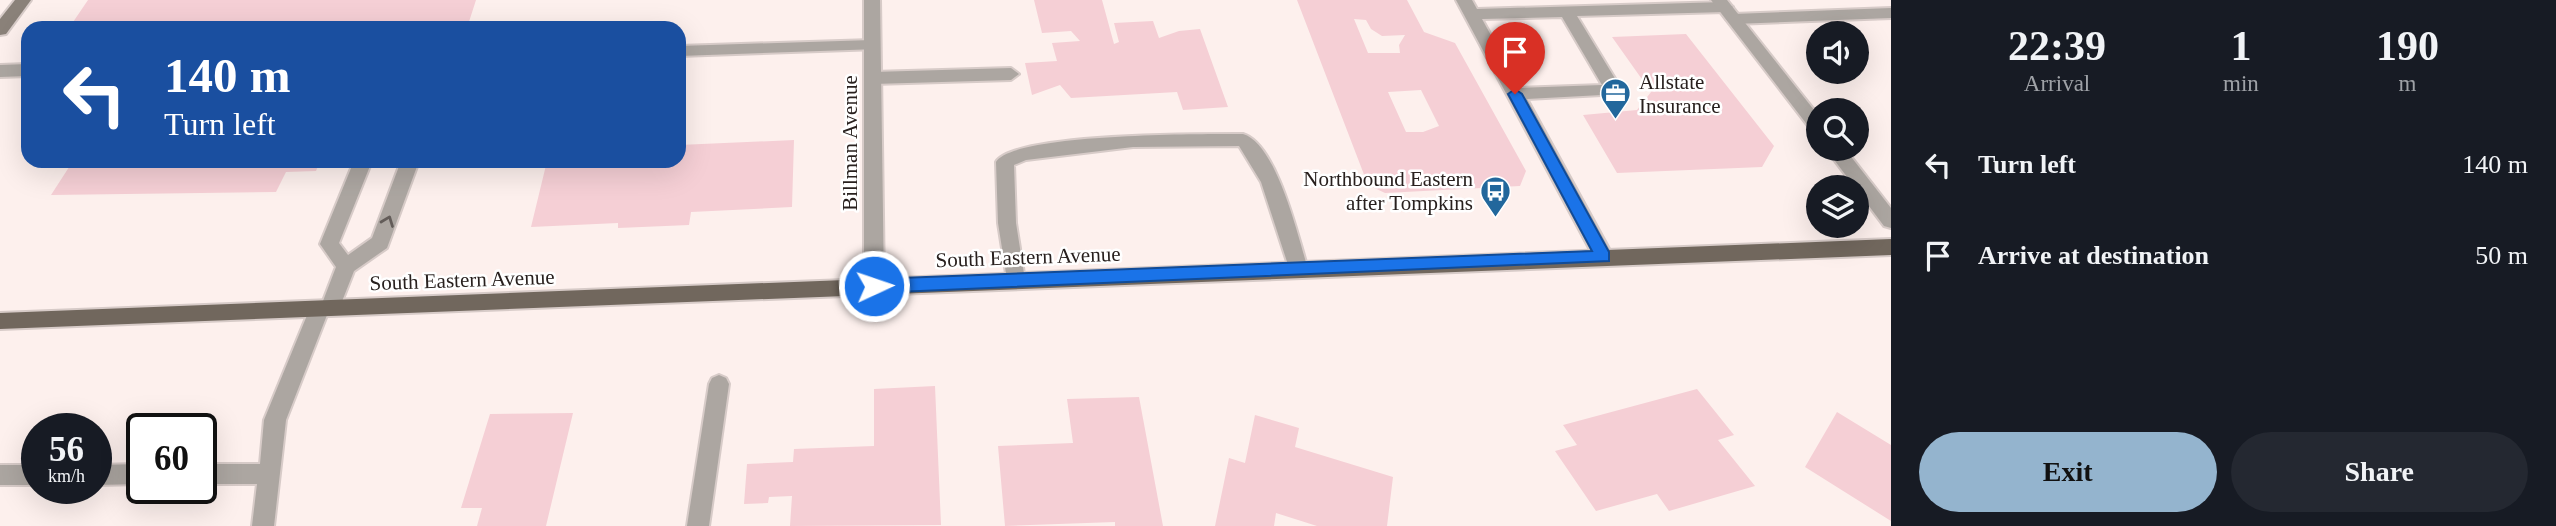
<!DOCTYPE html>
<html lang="en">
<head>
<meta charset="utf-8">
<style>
  :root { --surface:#171b24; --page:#242831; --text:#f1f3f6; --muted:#9ea1a6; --accent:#94b4ce }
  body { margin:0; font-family:Georgia,serif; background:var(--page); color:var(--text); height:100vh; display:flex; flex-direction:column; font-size:26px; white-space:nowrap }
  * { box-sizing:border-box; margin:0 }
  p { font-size:23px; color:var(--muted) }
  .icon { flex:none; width:38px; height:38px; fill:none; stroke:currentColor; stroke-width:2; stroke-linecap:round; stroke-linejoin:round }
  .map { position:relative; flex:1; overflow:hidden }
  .drawer { display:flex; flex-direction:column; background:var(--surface); width:665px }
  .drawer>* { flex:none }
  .banner { position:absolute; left:21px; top:21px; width:665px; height:147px; border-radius:21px; box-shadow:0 7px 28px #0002; background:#1a4fa0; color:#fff; overflow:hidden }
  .buttons { position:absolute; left:1806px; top:21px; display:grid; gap:14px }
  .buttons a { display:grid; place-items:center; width:63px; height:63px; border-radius:50%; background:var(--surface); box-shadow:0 7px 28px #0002; font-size:35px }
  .speed { position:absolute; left:21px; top:413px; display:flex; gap:14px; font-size:35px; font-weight:700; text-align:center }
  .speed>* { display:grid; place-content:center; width:91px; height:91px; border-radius:50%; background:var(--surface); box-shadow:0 7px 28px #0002; line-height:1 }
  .speed small { font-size:18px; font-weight:400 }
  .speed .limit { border:4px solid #111; border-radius:10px; background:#fff; color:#111 }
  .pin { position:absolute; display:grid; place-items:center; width:60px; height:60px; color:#fff; margin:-72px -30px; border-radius:50% 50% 50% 0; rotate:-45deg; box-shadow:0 0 7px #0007 }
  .pin .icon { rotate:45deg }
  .me { position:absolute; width:77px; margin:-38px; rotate:87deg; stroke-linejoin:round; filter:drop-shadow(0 0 5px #0008) }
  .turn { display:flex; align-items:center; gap:24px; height:147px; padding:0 28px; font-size:32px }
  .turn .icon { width:91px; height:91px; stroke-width:2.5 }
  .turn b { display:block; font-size:49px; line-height:60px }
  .eta { display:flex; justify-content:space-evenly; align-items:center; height:119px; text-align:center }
  .eta b { font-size:42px; font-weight:700; line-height:49px }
  .primary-button { display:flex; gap:14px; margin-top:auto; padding:14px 28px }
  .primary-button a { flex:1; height:80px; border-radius:42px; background:var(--accent); color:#111; font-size:28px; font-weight:700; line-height:80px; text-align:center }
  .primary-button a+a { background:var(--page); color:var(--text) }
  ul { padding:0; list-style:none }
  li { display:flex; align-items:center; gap:21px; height:91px; padding:0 28px }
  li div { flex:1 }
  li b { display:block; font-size:26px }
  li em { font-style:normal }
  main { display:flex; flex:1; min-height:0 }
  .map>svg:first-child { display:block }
  .building { fill:#f5cfd5; fill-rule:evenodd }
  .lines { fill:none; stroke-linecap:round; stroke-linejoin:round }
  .service-casing { stroke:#d7cbc8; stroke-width:4 }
  .minor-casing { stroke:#d7cbc8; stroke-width:4 }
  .tertiary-casing { stroke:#d7cbc8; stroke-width:4 }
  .secondary-casing { stroke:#d7cbc8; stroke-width:4 }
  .primary-casing { stroke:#d7cbc8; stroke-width:4 }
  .service { fill:#aca6a1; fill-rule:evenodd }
  .minor { fill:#aca6a1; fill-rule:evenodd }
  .tertiary { fill:#aca6a1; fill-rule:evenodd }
  .secondary { fill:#8a8179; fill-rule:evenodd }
  .primary { fill:#71675d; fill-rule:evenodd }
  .oneway { stroke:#635c59 }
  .route { fill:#1a73e8; stroke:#114b97; stroke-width:2 }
  .labels { text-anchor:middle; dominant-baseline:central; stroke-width:5; stroke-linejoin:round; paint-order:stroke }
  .poi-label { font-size:21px; fill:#28201e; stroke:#fff; text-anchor:start }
  .street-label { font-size:21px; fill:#28201e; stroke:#fff }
</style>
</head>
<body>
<main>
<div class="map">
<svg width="1891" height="526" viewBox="0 0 1891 526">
  <rect width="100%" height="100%" fill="#fdf0ed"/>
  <path class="building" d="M88 0H476L467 28H69Z
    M1034 0H1102L1114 44 1119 42 1114 23 1153 21 1159 38 1179 31 1200 29 1228 107 1183 110 1177 92 1071 98 1060 85 1032 95 1025 63 1057 61 1052 43 1080 41 1071 31 1042 33Z
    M1297 0H1407L1424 32 1455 43 1526 171 1520 186 1385 193 1368 185ZM1354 19 1366 20 1371 29 1382 36 1405 35 1399 45 1400 53H1368ZM1421 90 1439 126 1423 132H1406L1388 92Z
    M1686 34 1774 146 1762 167 1617 173 1583 115 1637 110 1651 92 1612 37Z
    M794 140 792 207 691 212 689 225 618 228V223L531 227 547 161H679V145Z
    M73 161H320L316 171 286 172 276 192 51 195Z
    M935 386 941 525 790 526 792 496 769 497 768 503 744 504 747 464 793 462 794 449 874 446V389Z
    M1697 389 1734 435 1718 440 1755 486 1669 511 1657 494 1596 511 1555 451 1577 445 1563 425Z
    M1139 397 1163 526H1115V522L1005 526 998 446 1073 443 1067 399Z
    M1837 412 1891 445V521L1805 467Z
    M573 413 546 526H477L482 508H461L490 414Z
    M1255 415 1299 428 1295 447 1393 477 1387 526H1317L1276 513 1274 526H1215L1229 458 1245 463Z"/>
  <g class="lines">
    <defs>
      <path id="service" d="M1456 0H1472L1477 9 1725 2 1733 7 1725 12 1577 16 1622 90 1620 94 1527 99 1613 256 1610 261H1596ZM1562 17 1602 85 1520 88 1482 19Z
        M1891 8V18L1734 24 1726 19 1734 14Z
        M872 40 880 45 878 49 679 56V46Z
        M28 64V76L0 77V65Z
        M1011 68 1019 74 1011 80 873 84 865 78 873 72Z
        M1243 134C1277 144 1298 237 1308 269L1305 274H1291L1261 182 1239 146 1133 147 1026 160 1014 165 1016 223 1025 280 1022 286H1008L998 223 996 162C1012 133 1206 134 1243 134Z
        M354 161H372L339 243 348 255 372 238 401 161H419L387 248 354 271 337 314 327 315 286 420 274 526H252L257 484H201V464H260L264 420 310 308 313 302 323 301 336 267 320 244Z
        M142 464V484L96 485V465Z
        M0 465H37V485H0Z"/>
      <path id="minor" d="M864 0H880L884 286 881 292H867L864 286Z
        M719 375 726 378 729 384 709 526H687L709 384 712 378Z"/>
      <path id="tertiary" d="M1711 0H1727L1818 115V133L1812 131Z
        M1826 149H1845L1891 208V228L1884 226Z"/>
      <path id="secondary" d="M15 0H31L6 34 0 35V19Z"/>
      <path id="primary" d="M1891 239V255L0 329V313Z"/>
    </defs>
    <use href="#service" class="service-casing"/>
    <use href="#minor" class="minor-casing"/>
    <use href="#tertiary" class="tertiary-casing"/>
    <use href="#secondary" class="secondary-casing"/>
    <use href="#primary" class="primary-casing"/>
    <use href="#service" class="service"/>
    <use href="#minor" class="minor"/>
    <use href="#tertiary" class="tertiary"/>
    <use href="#secondary" class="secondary"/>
    <use href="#primary" class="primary"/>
  </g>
  <defs><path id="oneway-chevron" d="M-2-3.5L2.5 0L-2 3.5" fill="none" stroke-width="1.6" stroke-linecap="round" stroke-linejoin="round" transform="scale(1.75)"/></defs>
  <use class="oneway" href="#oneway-chevron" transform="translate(388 221) rotate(-69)"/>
  <path class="route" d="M1515 89 1522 94 1609 252V261L874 293 866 286 874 279 1592 251 1508 94Z"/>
  <defs>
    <symbol id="office-pin" viewBox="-11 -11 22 30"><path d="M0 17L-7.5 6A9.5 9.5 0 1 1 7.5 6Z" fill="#22679c" stroke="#fff"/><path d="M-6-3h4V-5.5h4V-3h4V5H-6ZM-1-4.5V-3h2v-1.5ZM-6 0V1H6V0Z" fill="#fff"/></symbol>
    <symbol id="bus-pin" viewBox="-11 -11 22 30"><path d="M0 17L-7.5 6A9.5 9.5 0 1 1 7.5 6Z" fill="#22679c" stroke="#fff"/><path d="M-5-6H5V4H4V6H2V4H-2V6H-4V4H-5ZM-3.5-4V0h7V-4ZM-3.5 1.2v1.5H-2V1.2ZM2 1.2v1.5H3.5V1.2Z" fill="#fff"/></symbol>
  </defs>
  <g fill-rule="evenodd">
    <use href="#office-pin" x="1598" y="76" width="35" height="47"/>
    <use href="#bus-pin" x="1478" y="174" width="35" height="47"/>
  </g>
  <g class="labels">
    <g class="poi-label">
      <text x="1639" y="82">Allstate<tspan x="1639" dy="24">Insurance</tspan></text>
      <text x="1473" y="179" text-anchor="end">Northbound Eastern<tspan x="1473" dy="24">after Tompkins</tspan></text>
    </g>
    <g class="street-label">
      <text transform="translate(850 143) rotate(-90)">Billman Avenue</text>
      <text transform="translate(1028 257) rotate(-2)">South Eastern Avenue</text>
      <text transform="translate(462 280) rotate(-2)">South Eastern Avenue</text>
    </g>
  </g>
</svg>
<div class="buttons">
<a><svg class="icon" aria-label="sound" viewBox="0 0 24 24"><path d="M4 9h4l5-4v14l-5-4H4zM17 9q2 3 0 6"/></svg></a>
<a><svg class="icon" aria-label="search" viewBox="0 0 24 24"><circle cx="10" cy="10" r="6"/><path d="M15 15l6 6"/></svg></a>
<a><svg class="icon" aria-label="layers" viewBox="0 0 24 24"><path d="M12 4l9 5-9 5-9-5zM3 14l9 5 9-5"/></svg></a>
</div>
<div class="speed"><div>56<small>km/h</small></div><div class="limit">60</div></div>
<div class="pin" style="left:1515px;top:94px;background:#d93025"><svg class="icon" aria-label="arrive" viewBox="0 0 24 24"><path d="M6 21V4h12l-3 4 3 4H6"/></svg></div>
<svg class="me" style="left:874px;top:286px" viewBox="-20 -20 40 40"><circle r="17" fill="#1a73e8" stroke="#fff" stroke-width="3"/><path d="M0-11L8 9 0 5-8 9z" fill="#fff"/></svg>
<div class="banner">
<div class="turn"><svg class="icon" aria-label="left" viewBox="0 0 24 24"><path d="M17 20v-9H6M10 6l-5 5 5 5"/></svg><div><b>140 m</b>Turn left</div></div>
</div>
</div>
<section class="drawer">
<div class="eta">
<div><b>22:39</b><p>Arrival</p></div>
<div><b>1</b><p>min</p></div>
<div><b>190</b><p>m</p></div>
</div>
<ul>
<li><svg class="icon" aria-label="left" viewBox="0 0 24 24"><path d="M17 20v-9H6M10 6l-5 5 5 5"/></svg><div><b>Turn left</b></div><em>140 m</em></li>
<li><svg class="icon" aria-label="arrive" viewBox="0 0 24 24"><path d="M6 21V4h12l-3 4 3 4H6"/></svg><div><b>Arrive at destination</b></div><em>50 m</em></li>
</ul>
<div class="primary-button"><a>Exit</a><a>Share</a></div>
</section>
</main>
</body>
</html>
